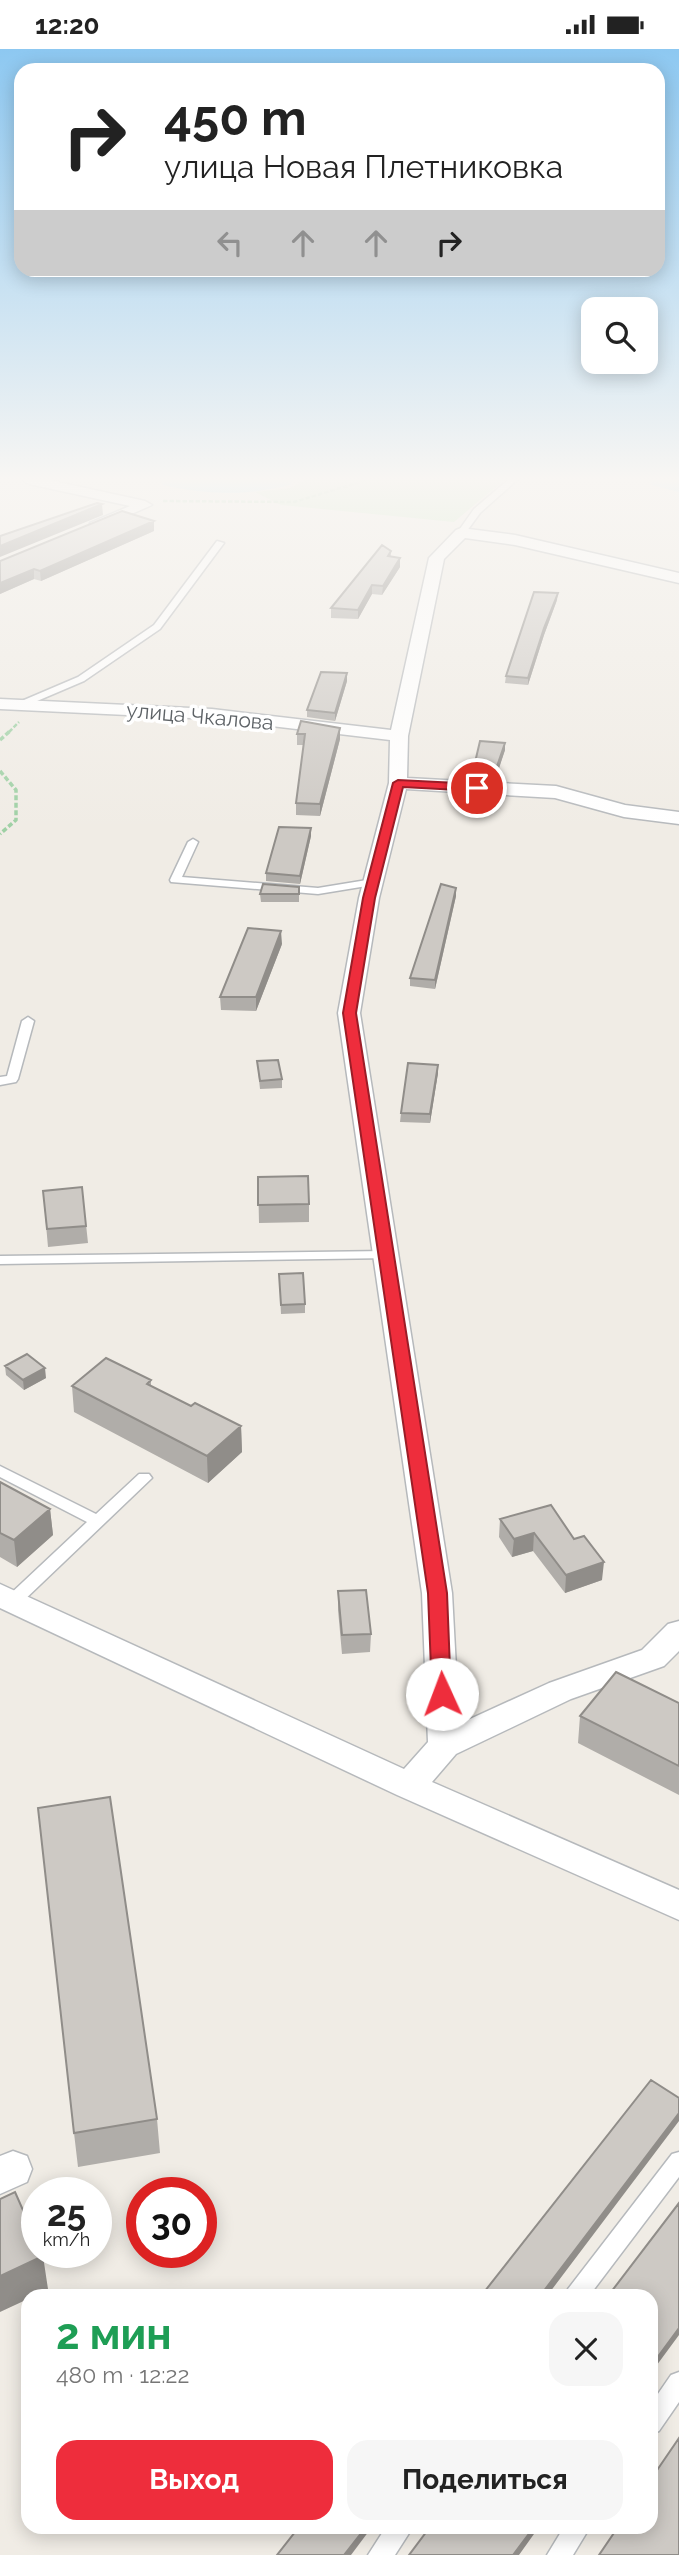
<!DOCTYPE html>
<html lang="ru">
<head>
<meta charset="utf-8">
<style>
  :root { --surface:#fff; --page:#f6f6f6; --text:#222; --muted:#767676; --accent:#ee2d3c }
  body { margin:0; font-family:Raleway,sans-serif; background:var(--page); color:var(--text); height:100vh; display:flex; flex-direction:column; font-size:26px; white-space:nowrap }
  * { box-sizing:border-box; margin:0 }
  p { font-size:23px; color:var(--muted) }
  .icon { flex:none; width:38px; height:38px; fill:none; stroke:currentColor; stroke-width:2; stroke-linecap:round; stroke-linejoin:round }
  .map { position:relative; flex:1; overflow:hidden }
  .drawer { position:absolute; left:21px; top:2240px; width:637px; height:245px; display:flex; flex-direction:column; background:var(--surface); border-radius:21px; box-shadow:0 4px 18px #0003 }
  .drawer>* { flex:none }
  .guide { position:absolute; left:14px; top:14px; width:651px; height:214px; border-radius:21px; box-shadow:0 4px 18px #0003; background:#fff; color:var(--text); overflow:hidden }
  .buttons { position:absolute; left:581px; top:248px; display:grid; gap:14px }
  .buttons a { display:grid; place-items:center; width:77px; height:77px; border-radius:14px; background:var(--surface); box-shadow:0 4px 18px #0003; font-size:35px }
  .speed { position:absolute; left:21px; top:2128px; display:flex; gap:14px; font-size:35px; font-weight:700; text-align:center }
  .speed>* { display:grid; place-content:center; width:91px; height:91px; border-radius:50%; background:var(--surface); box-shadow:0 4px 18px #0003; line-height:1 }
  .speed small { font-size:18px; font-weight:400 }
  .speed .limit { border:10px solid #d22; background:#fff; color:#111 }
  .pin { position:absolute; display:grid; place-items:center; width:60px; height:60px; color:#fff; margin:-30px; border:4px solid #fff; border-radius:50%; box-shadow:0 2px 7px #0007 }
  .me { position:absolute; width:77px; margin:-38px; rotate:358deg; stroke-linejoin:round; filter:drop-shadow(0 0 5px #0008) }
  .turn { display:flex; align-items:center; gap:24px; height:147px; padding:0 35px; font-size:32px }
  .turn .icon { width:91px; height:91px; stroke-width:2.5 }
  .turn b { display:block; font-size:49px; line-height:60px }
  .lanes { display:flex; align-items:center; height:66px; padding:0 35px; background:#0003; justify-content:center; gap:35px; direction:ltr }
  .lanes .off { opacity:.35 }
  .round { display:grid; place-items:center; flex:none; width:74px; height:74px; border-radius:21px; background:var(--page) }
  .head { display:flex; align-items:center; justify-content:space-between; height:119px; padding:0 35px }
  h1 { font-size:42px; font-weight:700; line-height:52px; color:#1e9e55 }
  .button { display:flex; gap:14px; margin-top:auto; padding:14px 35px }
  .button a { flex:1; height:80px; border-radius:21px; background:var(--accent); color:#fff; font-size:28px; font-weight:700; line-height:80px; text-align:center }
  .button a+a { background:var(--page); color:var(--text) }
  .status { display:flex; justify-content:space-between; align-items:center; height:49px; padding:0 35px; background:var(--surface); direction:ltr }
  .status svg { height:19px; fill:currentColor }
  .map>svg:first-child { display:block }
  .green { fill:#c7e8c1 }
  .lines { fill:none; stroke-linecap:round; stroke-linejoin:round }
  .river { fill:#a6e6ff; fill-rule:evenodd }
  .lane-casing { stroke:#b6b9bc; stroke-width:3 }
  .street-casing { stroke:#b6b9bc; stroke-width:3 }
  .path-far1 { stroke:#9ed0a4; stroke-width:2.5; stroke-dasharray:4.5 2; stroke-linecap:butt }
  .path { stroke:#9ed0a4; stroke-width:3.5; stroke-dasharray:5 2.5; stroke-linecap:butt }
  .lane { fill:#fff; fill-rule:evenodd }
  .street { fill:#fff; fill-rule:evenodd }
  .wall { fill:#b0ada9 }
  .shaded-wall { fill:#908d89 }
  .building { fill:#cdc9c4; stroke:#908d89; stroke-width:2 }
  .route { fill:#ee2d3c; stroke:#9b1d27; stroke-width:2 }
  .labels { text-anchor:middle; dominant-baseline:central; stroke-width:7; stroke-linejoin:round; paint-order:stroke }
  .far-street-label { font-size:21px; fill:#5d6266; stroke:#fff }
</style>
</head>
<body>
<div class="status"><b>12:20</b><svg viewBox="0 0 49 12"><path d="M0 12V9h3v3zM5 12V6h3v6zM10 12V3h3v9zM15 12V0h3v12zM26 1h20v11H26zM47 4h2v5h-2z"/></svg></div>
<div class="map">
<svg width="679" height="2506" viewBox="0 0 679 2506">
  <rect width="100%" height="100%" fill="#f0ece5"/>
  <path class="green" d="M305 431H504L454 473 281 456 255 443 290 439Z"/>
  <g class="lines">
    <path class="river" d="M160 431H293L290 436C250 446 212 446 172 438L163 436Z
      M649 431H679V443L652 436Z"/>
    <defs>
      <path id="lane" d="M508 431H517L480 464 464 486H458L457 484 474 460Z
        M217 492 224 494 160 580 84 632 23 658H17V654L78 628 154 576Z
        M193 790 198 793 182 828 318 839 373 830 378 833 373 836 318 845 171 833 170 831 188 793Z
        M28 968 34 972 18 1030 16 1033 0 1036V1028L7 1027 22 972Z
        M386 1202 393 1206 391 1209 0 1215V1207Z
        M0 1417 96 1465 139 1425H149L152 1429 19 1556H7L5 1552 7 1548 87 1473 0 1428Z
        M679 2103V2128L589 2247H565L568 2240 672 2105Z
        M679 2323V2353L659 2382 651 2385V2355L671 2326Z
        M386 2478H413L395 2506H368Z
        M564 2478H590L573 2506H547Z"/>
      <path id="street" d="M22 431H49L145 452 152 456 95 481 90 480V474L130 457 29 435Z
        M461 479 515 486 679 524V534L515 496 465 489 444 510 408 687 407 729 556 737 625 756 679 763V775L624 768 555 749 406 740 379 849 360 964 452 1544 459 1675 549 1634 642 1601 668 1575 679 1572V1602L664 1617 571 1650 456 1705 432 1733 679 1841V1871L397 1746 0 1559V1535L404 1720 428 1693 422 1544 338 964 359 849 389 734 390 691 212 670 0 660V650L212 660 391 681 429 509 456 481Z
        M13 2102 27 2107 32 2120 27 2133 0 2145V2107Z"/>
    </defs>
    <use href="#lane" class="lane-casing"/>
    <use href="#street" class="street-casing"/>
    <path class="path-far1" d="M163 452 294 453 367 431
      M9 683 19 673"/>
    <path class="path" d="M0 691 11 681
      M0 722 16 741V771L0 785"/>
    <use href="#lane" class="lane"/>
    <use href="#street" class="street"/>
  </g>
  <path class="wall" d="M154 482 41 532 34 530 0 545V512Z
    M391 502V508L400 509V518L382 546 372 545 358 570 331 569V559Z
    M557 551 544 586 528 636 505 634 506 627Z
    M347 624V632L335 672 307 668V661Z
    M297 685 340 690 320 767 296 766V754L304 696H297Z
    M505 694V701L495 731 472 730 473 722Z
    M311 779V787L300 835 266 832V824Z
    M299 838V853H261L260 845Z
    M456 839V847L435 940 410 937V929Z
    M282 895 256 962 221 961 220 948Z
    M257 1012 282 1030V1039L260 1040Z
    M438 1016V1024L430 1074 400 1073 401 1064Z
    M258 1128 309 1155V1173L259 1174Z
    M82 1138 88 1194 48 1198 43 1142Z
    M279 1225 305 1255V1264L281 1265Z
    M5 1317 46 1329 24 1341 6 1326Z
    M151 1331V1337L191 1357 241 1377 242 1403 208 1434 74 1363 72 1337Z
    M0 1433 50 1460 53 1486 17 1518 0 1508Z
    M551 1456 602 1531 565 1544 533 1502 512 1508 499 1488 500 1470Z
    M338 1542 371 1585 370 1603 342 1605 338 1561Z
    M679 1654V1746L578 1694 580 1667Z
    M157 2070 160 2104 78 2118 74 2084Z"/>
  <path class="shaded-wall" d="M102 455 103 466 0 508V497Z
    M154 472V482L41 532 40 522Z
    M400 509V518L382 546 383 537Z
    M34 520V530L0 545V534Z
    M372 536V545L358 570V561Z
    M558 544 557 551 544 586 528 636V629L544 579Z
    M347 624V632L335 672V664Z
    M340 679V690L320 767V755Z
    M505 694V701L495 731V723Z
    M311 779V787L300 835V827Z
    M456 839V847L435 940V931Z
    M281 882 282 895 256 962V948Z
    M438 1016V1024L430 1074V1065Z
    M45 1319 46 1329 24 1341 23 1331Z
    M241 1377 242 1403 208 1434 207 1407Z
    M50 1460 53 1486 17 1518 14 1491Z
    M534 1484 533 1502 512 1508 514 1490Z
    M604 1513 602 1531 565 1544 566 1526Z
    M679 2064V2072L547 2247H540Z
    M43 2207 48 2240 33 2247H28V2250L0 2263V2227Z
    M679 2279V2286L651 2324V2317Z
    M366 2478H372L351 2506H344Z
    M534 2478H539L519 2506H513Z"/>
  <path class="building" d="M97 454 102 455 0 497V487Z
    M122 462 154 472 40 522 34 520 0 534V512Z
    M382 496 391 502 388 507 400 509 383 537 372 536 358 561 331 559Z
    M534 543 558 544 544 579 528 629 506 627Z
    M321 623 347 624 335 664 307 661Z
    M301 672 340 679 320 755 296 754 305 685H297Z
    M480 692 505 694 495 723 473 722Z
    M279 778 311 779 300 827 266 824Z
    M263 835 299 838V845H260Z
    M441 835 456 839 435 931 410 929Z
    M248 879 281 882 256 948H220Z
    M278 1011 282 1030 260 1032 257 1012Z
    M408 1014 438 1016 430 1065 401 1064Z
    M308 1127 309 1155 258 1156V1128Z
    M82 1138 86 1177 47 1180 43 1142Z
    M303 1224 305 1255 281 1256 279 1225Z
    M27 1305 45 1319 23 1331 5 1317Z
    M106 1309 151 1331 147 1335 191 1357 195 1354 241 1377 207 1407 72 1337Z
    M0 1433 50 1460 14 1491 0 1484Z
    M551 1456 574 1490 584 1487 604 1513 566 1526 534 1484 514 1490 500 1470Z
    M366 1541 371 1585 342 1586 338 1542Z
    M616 1623 679 1654V1717L580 1667Z
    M110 1748 157 2070 74 2084 38 1759Z
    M651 2031 679 2049V2064L540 2247H481Z
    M15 2143 37 2193V2203H41L43 2207 0 2227V2150Z
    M679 2154V2279L651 2317V2247H608Z
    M679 2389V2506H599L618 2478H651V2430Z
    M299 2478H366L344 2506H277Z
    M430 2478H534L513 2506H409Z"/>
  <linearGradient id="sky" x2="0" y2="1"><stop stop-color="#8dc8f1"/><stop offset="0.55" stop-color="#f8f6f3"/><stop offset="1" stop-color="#f8f6f3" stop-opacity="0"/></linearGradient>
  <rect width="679" height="782" fill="url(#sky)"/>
  <path class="route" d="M398 731 477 735 483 739 477 742 403 738 375 849 356 964 447 1544 451 1645 442 1653 432 1645 428 1544 343 964 363 849 393 734Z"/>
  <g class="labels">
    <g class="far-street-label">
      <text transform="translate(200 667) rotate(5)">улица Чкалова</text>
    </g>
  </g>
</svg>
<div class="buttons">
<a><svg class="icon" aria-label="search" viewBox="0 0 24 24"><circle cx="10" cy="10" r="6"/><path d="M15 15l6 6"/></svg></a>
</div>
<div class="speed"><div>25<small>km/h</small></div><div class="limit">30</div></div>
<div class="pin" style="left:477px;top:739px;background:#d93025"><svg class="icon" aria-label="arrive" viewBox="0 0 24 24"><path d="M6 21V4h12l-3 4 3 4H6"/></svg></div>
<svg class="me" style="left:442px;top:1645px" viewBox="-20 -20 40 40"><circle r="19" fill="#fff"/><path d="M0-13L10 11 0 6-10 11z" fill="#ee2d3c"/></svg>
<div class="guide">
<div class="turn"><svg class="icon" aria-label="right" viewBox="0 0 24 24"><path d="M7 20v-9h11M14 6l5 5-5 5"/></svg><div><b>450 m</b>улица Новая Плетниковка</div></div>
<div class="lanes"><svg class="icon off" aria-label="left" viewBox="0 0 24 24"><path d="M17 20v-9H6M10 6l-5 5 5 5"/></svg><svg class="icon off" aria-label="ahead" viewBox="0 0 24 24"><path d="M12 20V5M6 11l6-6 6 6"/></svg><svg class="icon off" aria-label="ahead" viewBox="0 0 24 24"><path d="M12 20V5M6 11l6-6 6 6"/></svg><svg class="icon" aria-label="right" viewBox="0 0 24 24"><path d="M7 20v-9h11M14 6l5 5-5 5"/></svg></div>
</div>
<section class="drawer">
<div class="head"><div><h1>2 мин</h1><p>480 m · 12:22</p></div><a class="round"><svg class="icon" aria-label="close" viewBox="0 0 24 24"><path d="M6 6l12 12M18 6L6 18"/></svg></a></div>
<div class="button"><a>Выход</a><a>Поделиться</a></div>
</section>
</div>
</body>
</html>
